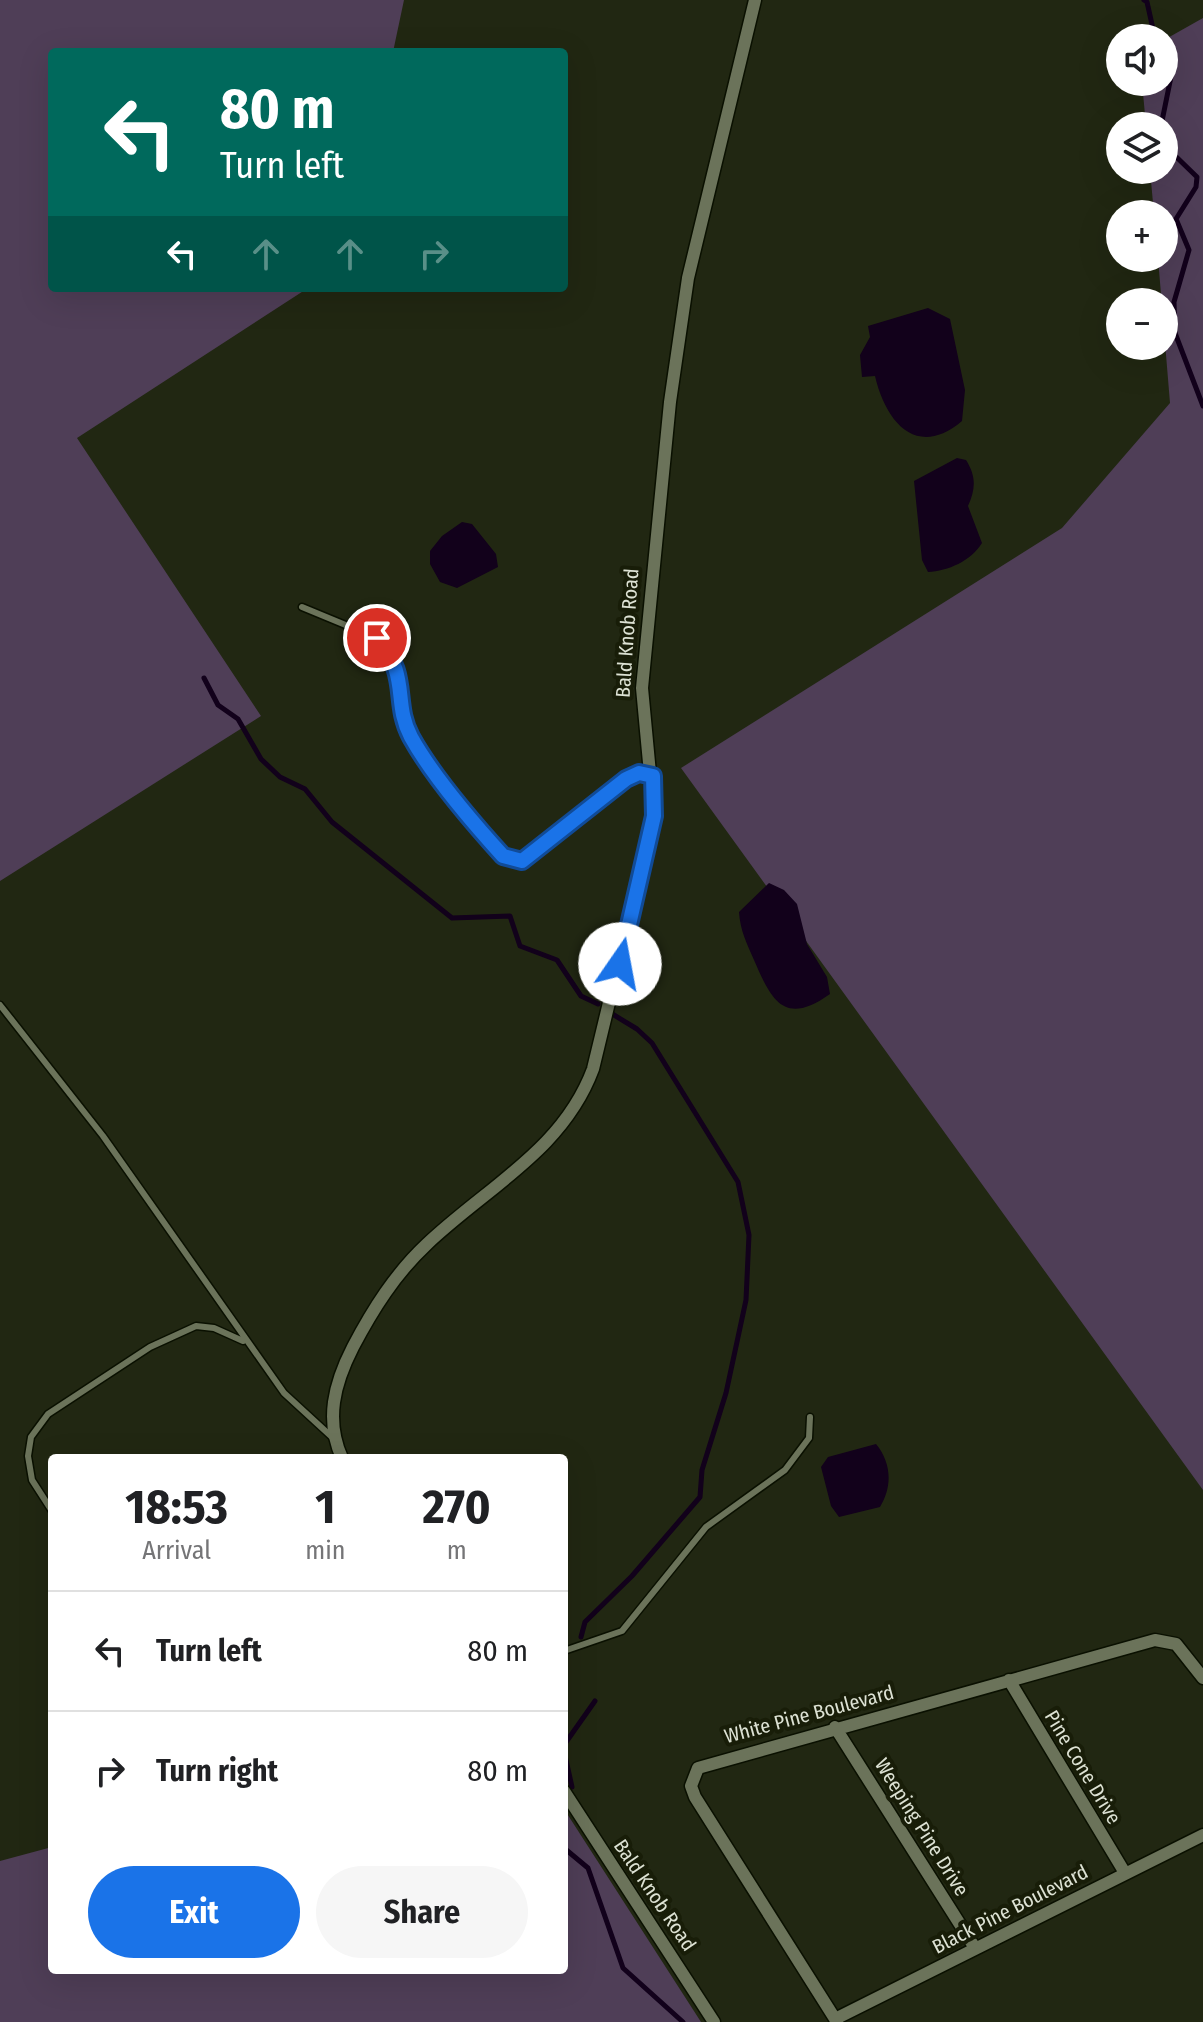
<!DOCTYPE html>
<html lang="en">
<head>
<meta charset="utf-8">
<style>
  :root { --surface:#fff; --page:#f6f6f6; --text:#202124; --muted:#757577; --line:#e0e0e0; --accent:#1a73e8 }
  body { margin:0; font-family:"Fira Sans Condensed",sans-serif; background:var(--page); color:var(--text); height:100vh; display:flex; flex-direction:column; font-size:30px; white-space:nowrap }
  * { box-sizing:border-box; margin:0 }
  p { font-size:26px; color:var(--muted) }
  .icon { flex:none; width:44px; height:44px; fill:none; stroke:currentColor; stroke-width:2; stroke-linecap:round; stroke-linejoin:round }
  .map { position:relative; flex:1; overflow:hidden }
  .sheet { position:absolute; left:48px; top:1454px; width:520px; height:520px; display:flex; flex-direction:column; background:var(--surface); border-radius:8px; box-shadow:0 8px 32px #0002 }
  .sheet>* { flex:none }
  .top-card { position:absolute; left:48px; top:48px; width:520px; height:244px; border-radius:8px; box-shadow:0 8px 32px #0002; background:#00695c; color:#fff; overflow:hidden }
  .buttons { position:absolute; left:1106px; top:24px; display:grid; gap:16px }
  .buttons a { display:grid; place-items:center; width:72px; height:72px; border-radius:50%; background:var(--surface); box-shadow:0 8px 32px #0002; font-size:40px }
  .pin { position:absolute; display:grid; place-items:center; width:68px; height:68px; color:#fff; margin:-34px; border:4px solid #fff; border-radius:50%; box-shadow:0 2px 8px #0007 }
  .me { position:absolute; width:88px; margin:-44px; rotate:12deg; stroke-linejoin:round; filter:drop-shadow(0 0 6px #0008) }
  .turn { display:flex; align-items:center; gap:28px; height:168px; padding:0 40px; font-size:36px }
  .turn .icon { width:104px; height:104px; stroke-width:2.5 }
  .turn b { display:block; font-size:56px; line-height:68px }
  .lanes { display:flex; align-items:center; height:76px; padding:0 40px; background:#0003; justify-content:center; gap:40px; direction:ltr }
  .lanes .off { opacity:.35 }
  .eta { display:flex; justify-content:space-evenly; align-items:center; height:136px; text-align:center }
  .eta b { font-size:48px; font-weight:700; line-height:56px }
  .primary-button { display:flex; gap:16px; margin-top:auto; padding:16px 40px }
  .primary-button a { flex:1; height:92px; border-radius:48px; background:var(--accent); color:#fff; font-size:32px; font-weight:700; line-height:92px; text-align:center }
  .primary-button a+a { background:var(--page); color:var(--text) }
  ul { padding:0; list-style:none }
  li { display:flex; align-items:center; gap:24px; height:120px; padding:0 40px; border-top:2px solid var(--line) }
  li div { flex:1 }
  li b { display:block; font-size:30px }
  li em { font-style:normal }
  .map>svg:first-child { display:block }
  .green { fill:#4f3e57 }
  .water { fill:#12011b }
  .lines { fill:none; stroke-linecap:round; stroke-linejoin:round }
  .stream { stroke:#12011b; stroke-width:5 }
  .lane-casing { stroke:#0a1000; stroke-width:9 }
  .street-casing { stroke:#0a1000; stroke-width:15 }
  .lane { stroke:#6b735a; stroke-width:6 }
  .street { stroke:#6b735a; stroke-width:12 }
  .route-casing { stroke:#114b97; stroke-width:20 }
  .route { stroke:#1a73e8; stroke-width:14 }
  .labels { text-anchor:middle; dominant-baseline:central; stroke-width:8; stroke-linejoin:round; paint-order:stroke }
  .street-label { font-size:20px; fill:#dde2d4; stroke:#181d08 }
</style>
</head>
<body>
<div class="map">
<svg width="1203" height="2022" viewBox="0 0 1203 2022">
  <rect width="100%" height="100%" fill="#212712"/>
  <path class="green" d="M0 0H404L393 52H52V288H308L77 438 261 716 0 881Z
    M1203 18V1490L681 768 1062 528 1170 403 1158 258H1164V214H1154L1150 170H1164V126H1146L1142 82H1164V40Z
    M564 1809 701 2022H0V1861L52 1847V1970H564Z"/>
  <path class="water" d="M928 308 950 319 965 390 962 421C917 459 886 423 875 376L862 377 860 355 870 337 868 326Z
    M957 458 966 460C976 476 976 488 968 506L982 543C971 561 948 571 928 572L922 560 914 481Z
    M462 522 472 524 496 554 498 567 457 588 440 582 430 564V551L442 536Z
    M769 883 784 890 797 904 807 944 827 977 830 994C785 1026 772 1002 754 960 747 944 740 930 739 912Z
    M876 1444C891 1462 893 1486 880 1507L839 1517 831 1506 821 1467 828 1457Z"/>
  <g class="lines">
    <path class="stream" d="M1144 0 1147 2 1155 38
      M1161 126 1175 57 1164 48
      M1164 145 1197 177 1196 187 1176 219 1189 250 1174 302 1175 333 1203 406
      M204 678 218 705 238 719 261 759 280 777 305 789 332 822 452 918 510 916 520 946 557 960 581 996 598 1004
      M581 1637 585 1622 632 1576 700 1497 702 1470 726 1393 746 1300 749 1235 738 1182 652 1043 637 1029 609 1012
      M564 1745 595 1701
      M564 1751 572 1787
      M564 1848 588 1868 623 1968 683 2022"/>
    <defs>
      <path id="lane" d="M302 607 377 638 390 654 400 677 410 735 481 832 503 856 522 861 626 779 639 773 650 775
        M0 1005 103 1136 284 1393 333 1438
        M52 1511 32 1480 28 1456 31 1437 48 1414 150 1347 196 1326 214 1328 243 1341
        M564 1651 622 1631 706 1527 785 1470 809 1438 810 1417"/>
      <path id="street" d="M342 1458C325 1420 334 1384 353 1347 373 1309 395 1274 427 1244 487 1187 563 1150 593 1069L654 816 642 688 670 402 688 278 755 0
        M1009 1680 1125 1873
        M835 1727 975 1948
        M564 1791 714 2022
        M835 2019 1203 1835
        M837 2022 695 1797 691 1786 698 1768 1155 1640 1176 1644 1203 1678"/>
    </defs>
    <use href="#lane" class="lane-casing"/>
    <use href="#street" class="street-casing"/>
    <use href="#lane" class="lane"/>
    <use href="#street" class="street"/>
  </g>
  <g class="lines">
    <defs>
      <path id="route" d="M377 638C411 677 392 701 411 737 432 775 474 824 503 856L522 861 626 779 639 773 653 776 654 816 620 964"/>
    </defs>
    <use href="#route" class="route-casing"/>
    <use href="#route" class="route"/>
  </g>
  <g class="labels">
    <g class="street-label">
      <text transform="translate(627 633) rotate(-86)">Bald Knob Road</text>
      <text transform="translate(809 1714) rotate(-15)">White Pine Boulevard</text>
      <text transform="translate(1083 1767) rotate(59)">Pine Cone Drive</text>
      <text transform="translate(922 1827) rotate(58)">Weeping Pine Drive</text>
      <text transform="translate(655 1895) rotate(56)">Bald Knob Road</text>
      <text transform="translate(1010 1909) rotate(-27)">Black Pine Boulevard</text>
    </g>
  </g>
</svg>
<div class="buttons">
<a><svg class="icon" aria-label="sound" viewBox="0 0 24 24"><path d="M4 9h4l5-4v14l-5-4H4zM17 9q2 3 0 6"/></svg></a>
<a><svg class="icon" aria-label="layers" viewBox="0 0 24 24"><path d="M12 4l9 5-9 5-9-5zM3 14l9 5 9-5"/></svg></a>
<a>+</a>
<a>−</a>
</div>
<div class="pin" style="left:377px;top:638px;background:#d93025"><svg class="icon" aria-label="arrive" viewBox="0 0 24 24"><path d="M6 21V4h12l-3 4 3 4H6"/></svg></div>
<svg class="me" style="left:620px;top:964px" viewBox="-20 -20 40 40"><circle r="19" fill="#fff"/><path d="M0-13L10 11 0 6-10 11z" fill="#1a73e8"/></svg>
<div class="top-card">
<div class="turn"><svg class="icon" aria-label="left" viewBox="0 0 24 24"><path d="M17 20v-9H6M10 6l-5 5 5 5"/></svg><div><b>80 m</b>Turn left</div></div>
<div class="lanes"><svg class="icon" aria-label="left" viewBox="0 0 24 24"><path d="M17 20v-9H6M10 6l-5 5 5 5"/></svg><svg class="icon off" aria-label="ahead" viewBox="0 0 24 24"><path d="M12 20V5M6 11l6-6 6 6"/></svg><svg class="icon off" aria-label="ahead" viewBox="0 0 24 24"><path d="M12 20V5M6 11l6-6 6 6"/></svg><svg class="icon off" aria-label="right" viewBox="0 0 24 24"><path d="M7 20v-9h11M14 6l5 5-5 5"/></svg></div>
</div>
<section class="sheet">
<div class="eta">
<div><b>18:53</b><p>Arrival</p></div>
<div><b>1</b><p>min</p></div>
<div><b>270</b><p>m</p></div>
</div>
<ul>
<li><svg class="icon" aria-label="left" viewBox="0 0 24 24"><path d="M17 20v-9H6M10 6l-5 5 5 5"/></svg><div><b>Turn left</b></div><em>80 m</em></li>
<li><svg class="icon" aria-label="right" viewBox="0 0 24 24"><path d="M7 20v-9h11M14 6l5 5-5 5"/></svg><div><b>Turn right</b></div><em>80 m</em></li>
</ul>
<div class="primary-button"><a>Exit</a><a>Share</a></div>
</section>
</div>
</body>
</html>
